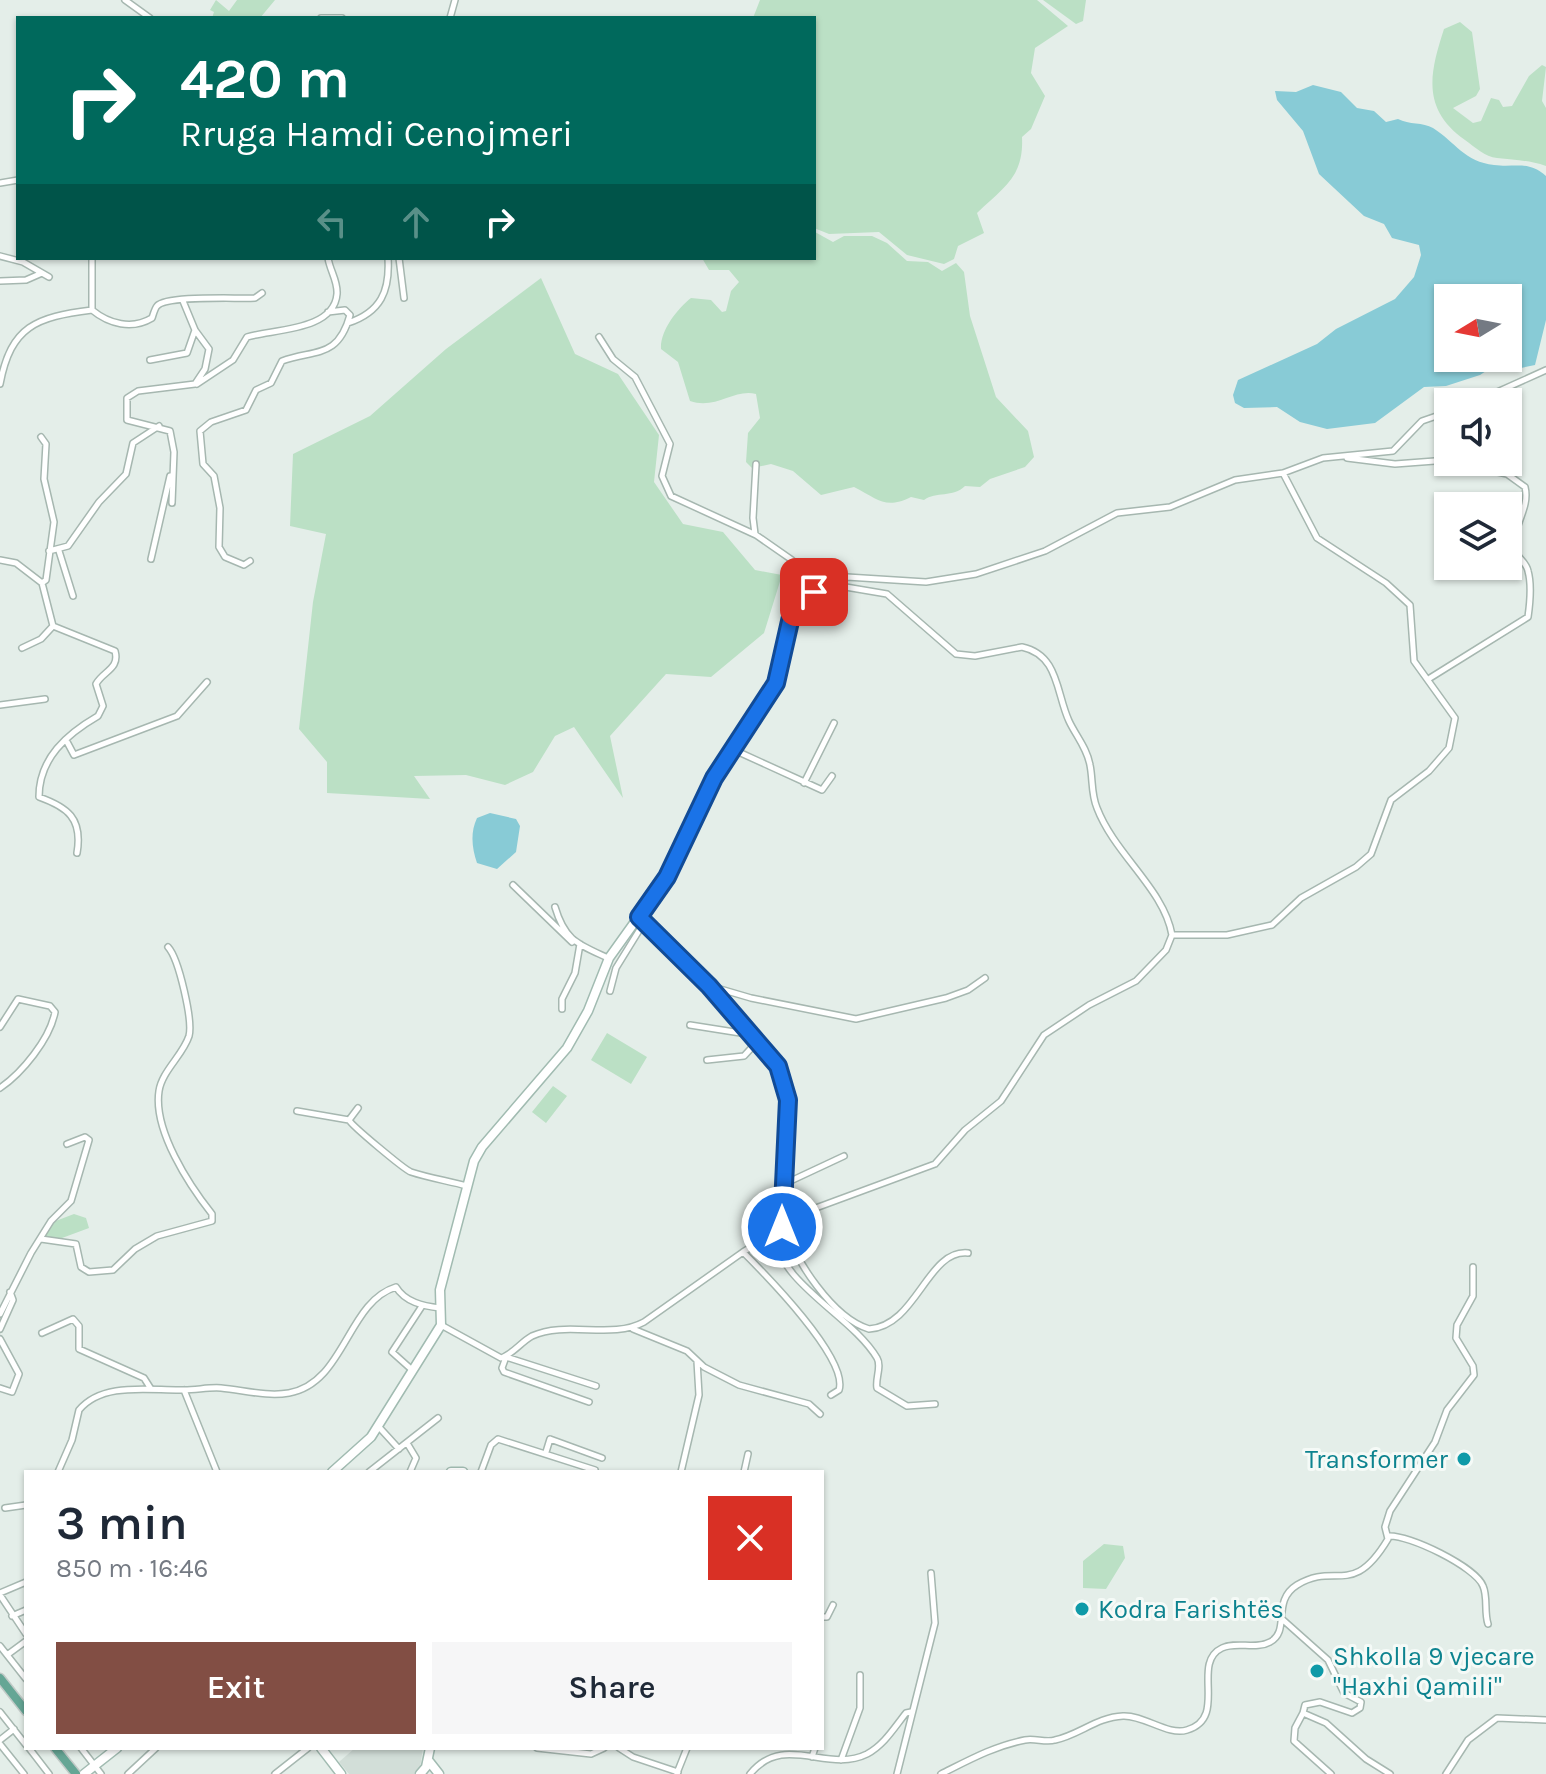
<!DOCTYPE html>
<html lang="en">
<head>
<meta charset="utf-8">
<style>
  :root { --surface:#fff; --page:#f6f6f7; --text:#1f2937; --muted:#747a83; --accent:#824e44 }
  body { margin:0; font-family:Karla,sans-serif; background:var(--page); color:var(--text); height:100vh; display:flex; flex-direction:column; font-size:30px; white-space:nowrap }
  * { box-sizing:border-box; margin:0 }
  p { font-size:26px; color:var(--muted) }
  .icon { flex:none; width:44px; height:44px; fill:none; stroke:currentColor; stroke-width:2; stroke-linecap:round; stroke-linejoin:round }
  .map { position:relative; flex:1; overflow:hidden }
  .side { position:absolute; left:24px; top:1470px; width:800px; height:280px; display:flex; flex-direction:column; background:var(--surface); border-radius:0px; box-shadow:0 2px 6px #0004 }
  .side>* { flex:none }
  .guide { position:absolute; left:16px; top:16px; width:800px; height:244px; border-radius:0px; box-shadow:0 2px 6px #0004; background:#00695c; color:#fff; overflow:hidden }
  .needle { width:52px; rotate:260deg }
  .controls { position:absolute; left:1434px; top:284px; display:grid; gap:16px }
  .controls a { display:grid; place-items:center; width:88px; height:88px; border-radius:0px; background:var(--surface); box-shadow:0 2px 6px #0004; font-size:40px }
  .pin { position:absolute; display:grid; place-items:center; width:68px; height:68px; color:#fff; margin:-34px; border-radius:16px; box-shadow:0 4px 12px #0006 }
  .me { position:absolute; width:88px; margin:-44px; rotate:0deg; stroke-linejoin:round; filter:drop-shadow(0 0 6px #0008) }
  .turn { display:flex; align-items:center; gap:28px; height:168px; padding:0 32px; font-size:36px }
  .turn .icon { width:104px; height:104px; stroke-width:2.5 }
  .turn b { display:block; font-size:56px; line-height:68px }
  .lanes { display:flex; align-items:center; height:76px; padding:0 32px; background:#0003; justify-content:center; gap:40px; direction:ltr }
  .lanes .off { opacity:.35 }
  .round { display:grid; place-items:center; flex:none; width:84px; height:84px; border-radius:0px; background:var(--page) }
  .summary { display:flex; align-items:center; justify-content:space-between; height:136px; padding:0 32px }
  h1 { font-size:48px; font-weight:600; line-height:60px }
  .button { display:flex; gap:16px; margin-top:auto; padding:16px 32px }
  .button a { flex:1; height:92px; border-radius:0px; background:var(--accent); color:#fff; font-size:32px; font-weight:600; line-height:92px; text-align:center }
  .button a+a { background:var(--page); color:var(--text) }
  .map>svg:first-child { display:block }
  .built { fill:#d2ded8 }
  .green { fill:#bbe0c5 }
  .water { fill:#88cbd6; fill-rule:evenodd }
  .lines { fill:none; stroke-linecap:round; stroke-linejoin:round }
  .street-casing { stroke:#a6b7b0; stroke-width:8 }
  .secondary-casing { stroke:#a1bbb1; stroke-width:11 }
  .primary-casing { stroke:#c1cac7; stroke-width:11 }
  .street { stroke:#fff; stroke-width:5 }
  .secondary { stroke:#fff; stroke-width:8 }
  .primary { stroke:#65a695; stroke-width:8 }
  .route-casing { stroke:#114b97; stroke-width:20 }
  .route { stroke:#1a73e8; stroke-width:14 }
  .culture-dot { fill:#0f9aa8; stroke:#f5faf7; stroke-width:3 }
  .labels { text-anchor:middle; dominant-baseline:central; stroke-width:6; stroke-linejoin:round; paint-order:stroke }
  .culture-label { font-size:26px; fill:#0d838f; stroke:#f5faf7; text-anchor:start }
</style>
</head>
<body>
<div class="map">
<svg width="1546" height="1774" viewBox="0 0 1546 1774">
  <rect width="100%" height="100%" fill="#e4eee9"/>
  <path class="built" d="M355 1748H423L420 1768 414 1774H349L339 1762Z"/>
  <path class="green" d="M216 0 229 11 237 0H275L260 18H212L214 12 210 10Z
    M760 0H1037L1068 26 1035 48 1031 73 1045 96 1031 129 1022 137C1024 177 1004 187 977 213L984 233 958 246 954 259 944 264 907 255 879 232 829 234 814 228V18H753Z
    M1043 0H1086L1083 21 1076 24Z
    M1460 22 1472 32 1480 89 1476 96 1453 108 1473 123 1481 121 1491 98 1499 100 1503 107 1512 106 1529 76 1542 65 1546 67 1542 101 1546 108V166C1528 160 1515 160 1497 158 1485 157 1475 147 1465 140 1422 109 1429 75 1444 29Z
    M815 232 833 242 844 236H872L887 243 907 261 928 262 942 271 956 263 964 272 970 316 996 397 1028 431 1034 457 1025 467 990 479 980 487 965 486C953 498 936 491 924 500L911 497C885 510 878 499 854 487L821 495 793 471 771 464 752 468 746 462 748 433 760 418 756 394C735 388 716 410 690 401L678 362 661 349C660 331 677 309 691 298L711 300 722 312 726 311 731 291 739 282 729 270H709L702 258H814Z
    M541 278 575 354 618 374 659 435 654 482 683 524 723 532 755 570 782 575 764 633 711 677 666 674 610 736 623 798 574 727 555 736 533 772 505 785 466 775 414 776 430 799 327 793V762L299 729 313 602 326 534 290 526 293 454 370 416 446 349Z
    M607 1033 647 1057 631 1084 591 1060Z
    M553 1086 567 1096 546 1123 532 1112Z
    M74 1214 86 1218 89 1228 54 1241 44 1237 53 1222Z
    M1104 1544 1123 1546 1125 1558 1106 1589 1083 1588V1561Z"/>
  <path class="water" d="M1313 85 1341 92 1357 108 1374 111 1386 122 1398 119C1409 125 1423 122 1433 128 1455 142 1465 162 1494 165 1515 168 1528 160 1546 176V320L1535 365 1521 368 1501 361 1480 375 1446 386 1424 387 1375 423 1327 429 1300 422 1277 407 1244 408 1235 403 1233 395 1238 380 1317 344 1336 329 1395 299 1414 277 1421 255 1419 245 1392 238 1384 224 1364 216 1319 174 1303 131 1277 100 1275 91 1296 92ZM1448 298H1508V358H1448Z
    M490 813 516 819 520 826 516 852 497 869 477 863C472 848 470 833 477 818Z"/>
  <g class="lines">
    <defs>
      <path id="street" d="M125 0 150 18
        M321 18H342
        M450 18 455 0
        M0 183 18 180
        M0 256 23 262 49 277
        M92 258V310
        M399 258 404 298
        M0 281 26 280 42 273
        M348 323C381 312 390 291 388 258
        M599 337 613 359 635 377 670 444 662 476 671 496 756 535 792 560 804 574 828 584 887 594 956 654 975 656 1022 647C1059 655 1056 693 1069 721 1076 736 1087 748 1090 765 1093 780 1091 794 1097 808 1115 855 1164 889 1172 935
        M150 360 187 353 195 330
        M0 384C11 326 36 317 92 310 109 324 132 330 152 318 153 315 155 308 157 306 167 295 237 299 255 298L262 293
        M197 384 233 360 247 337C273 329 334 331 337 294 338 281 330 271 328 258
        M1475 402 1546 370
        M41 437 46 444 44 479 54 522 46 580 42 583
        M1347 458 1395 464 1448 460
        M172 503 174 452 170 431 127 420V398L138 391 195 384 205 369 209 349 195 330 183 301
        M755 534 753 518 756 464
        M49 551 68 546 99 502 126 474 133 443 159 426
        M59 551 73 596
        M151 559 170 476
        M0 560 16 563 42 583
        M250 561 244 565 225 557 219 547 220 508 214 476 203 464 200 431 211 422 246 410 256 390 271 383 282 361C315 349 338 359 350 315L345 310 328 312
        M42 583 53 626
        M829 583 847 577 926 582 976 574 1045 551 1117 513 1170 507 1235 480 1283 473 1323 458 1393 451 1422 421 1448 412
        M53 626 115 651C120 669 103 671 96 684L103 706 98 716C67 734 39 758 39 797 67 807 83 818 77 853
        M22 648 41 639 53 626
        M1430 678 1528 617C1530 603 1532 585 1528 571 1526 560 1513 556 1514 544 1514 525 1530 507 1525 487L1507 474 1452 462
        M0 705 45 699
        M66 740 74 755 177 716 207 682
        M732 749 822 790 832 776
        M804 783 834 723
        M513 885 572 942
        M555 907C565 941 578 944 608 958
        M639 917 709 986 778 1066 788 1100 789 1116 782 1173V1227
        M1172 935H1227L1272 925 1301 898 1356 867 1371 854 1391 800 1429 771 1449 748 1455 718 1414 661 1410 605 1386 583 1317 538 1283 473
        M710 986 751 998 856 1019 946 998 968 990 985 978
        M610 991 616 968 645 921
        M562 1009V999L575 973 580 944
        M690 1025 747 1034
        M0 1027 18 999 50 1006 55 1012C50 1039 22 1073 0 1088
        M707 1060 744 1056 756 1043
        M297 1111 349 1120C352 1126 405 1170 411 1172 429 1178 449 1181 467 1186
        M349 1120 358 1108
        M782 1185 844 1156
        M785 1225C794 1260 833 1318 869 1329 917 1326 927 1249 968 1253
        M773 1234C781 1285 852 1316 877 1358 882 1366 875 1379 877 1388L907 1406 935 1404
        M41 1239 76 1244 81 1267 89 1272 113 1270 135 1249 157 1236 212 1221V1214C189 1185 153 1130 159 1091 162 1071 183 1055 189 1036 193 1021 179 959 168 947
        M743 1252C765 1274 849 1359 839 1390L831 1395
        M0 1314 31 1253 51 1221 71 1201 89 1140 85 1137 67 1144
        M441 1325 501 1358C513 1354 521 1342 532 1336 567 1320 611 1340 644 1322L743 1252 813 1209 935 1164 965 1130 1001 1101 1044 1035 1089 1005 1136 981 1166 950 1172 935
        M0 1329 13 1300 10 1292
        M633 1329 687 1351 704 1367 739 1385 809 1404 820 1414
        M42 1333 73 1319 79 1326V1349L144 1378 151 1389
        M0 1339 19 1374 12 1392 0 1388
        M411 1369 392 1352 422 1306
        M184 1390 217 1472
        M589 1402 504 1372 502 1368 506 1357 596 1386
        M378 1426 399 1449
        M407 1443 416 1458 410 1472
        M546 1452 550 1439 602 1458
        M58 1472 72 1440 79 1410C103 1381 151 1391 184 1390 197 1390 209 1387 221 1388 243 1390 267 1397 289 1393 345 1383 347 1302 396 1287 405 1302 423 1306 440 1308
        M369 1472 438 1418
        M481 1472 491 1445 498 1439 595 1470
        M681 1472 699 1395 697 1361
        M744 1472 748 1454
        M5 1508 26 1505
        M1388 1536C1408 1534 1476 1567 1483 1586 1488 1597 1484 1612 1488 1624
        M0 1593 26 1582
        M0 1595 26 1634
        M12 1616 26 1610
        M822 1617H827L833 1605
        M1282 1619 1328 1660 1344 1693 1361 1702 1360 1708 1352 1713 1320 1702 1305 1705 1303 1713 1326 1723 1366 1759 1390 1774
        M0 1646 26 1679
        M7 1655 26 1641
        M0 1712 26 1745
        M1303 1713 1295 1728 1294 1741 1331 1774
        M0 1740 14 1729
        M0 1744 24 1774
        M29 1748 49 1774
        M81 1748 101 1774
        M537 1748 591 1754 604 1748
        M619 1748 633 1757 678 1772
        M812 1757 815 1748
        M841 1760 860 1708V1675
        M677 1773 687 1748
        M128 1774 156 1748
        M275 1774 308 1748
        M750 1774C784 1732 827 1774 867 1754 884 1745 894 1728 906 1713L911 1712
        M897 1774 935 1623 931 1573
        M941 1774C969 1760 994 1746 1025 1740 1035 1738 1046 1743 1055 1740 1079 1735 1097 1717 1123 1716 1144 1715 1168 1736 1187 1730 1229 1718 1190 1663 1222 1648 1236 1641 1256 1650 1270 1642 1291 1631 1271 1601 1297 1585 1336 1561 1352 1599 1388 1539L1385 1527 1390 1511 1435 1442 1447 1410 1474 1375 1473 1366 1456 1338 1457 1325 1473 1296V1267
        M1446 1774 1468 1740 1497 1718 1546 1720"/>
      <path id="secondary" d="M332 1472 371 1437 441 1325 440 1290 474 1161 482 1147 567 1048 588 1011 609 958 667 877 714 778 781 672 785 630 793 608 828 584
        M451 1472H463
        M321 1748 341 1774
        M428 1760 439 1774
        M84 1774 117 1748
        M420 1774 426 1767 430 1748"/>
      <path id="primary" d="M0 1678 26 1711
        M55 1748 76 1774"/>
    </defs>
    <use href="#street" class="street-casing"/>
    <use href="#secondary" class="secondary-casing"/>
    <use href="#primary" class="primary-casing"/>
    <use href="#street" class="street"/>
    <use href="#secondary" class="secondary"/>
    <use href="#primary" class="primary"/>
  </g>
  <g class="lines">
    <defs>
      <path id="route" d="M782 1227 788 1100 778 1066 709 986 639 917 667 877 714 778 776 683 793 608 814 592"/>
    </defs>
    <use href="#route" class="route-casing"/>
    <use href="#route" class="route"/>
  </g>
  <g class="culture-dot">
    <circle cx="1464" cy="1459" r="8"/>
    <circle cx="1082" cy="1609" r="8"/>
    <circle cx="1317" cy="1671" r="8"/>
  </g>
  <g class="labels">
    <g class="culture-label">
      <text x="1448" y="1459" text-anchor="end">Transformer</text>
      <text x="1098" y="1609">Kodra Farishtës</text>
      <text x="1333" y="1656">Shkolla 9 vjecare<tspan x="1333" dy="30">"Haxhi Qamili"</tspan></text>
    </g>
  </g>
</svg>
<div class="controls">
<a><svg class="needle" viewBox="-14 -14 28 28"><path d="M0-13l5 13h-10z" fill="#e53935"/><path d="M0 13l5-13h-10z" fill="#747a83"/></svg></a>
<a><svg class="icon" aria-label="sound" viewBox="0 0 24 24"><path d="M4 9h4l5-4v14l-5-4H4zM17 9q2 3 0 6"/></svg></a>
<a><svg class="icon" aria-label="layers" viewBox="0 0 24 24"><path d="M12 4l9 5-9 5-9-5zM3 14l9 5 9-5"/></svg></a>
</div>
<div class="pin" style="left:814px;top:592px;background:#d93025"><svg class="icon" aria-label="arrive" viewBox="0 0 24 24"><path d="M6 21V4h12l-3 4 3 4H6"/></svg></div>
<svg class="me" style="left:782px;top:1227px" viewBox="-20 -20 40 40"><circle r="17" fill="#1a73e8" stroke="#fff" stroke-width="3"/><path d="M0-11L8 9 0 5-8 9z" fill="#fff"/></svg>
<div class="guide">
<div class="turn"><svg class="icon" aria-label="right" viewBox="0 0 24 24"><path d="M7 20v-9h11M14 6l5 5-5 5"/></svg><div><b>420 m</b>Rruga Hamdi Cenojmeri</div></div>
<div class="lanes"><svg class="icon off" aria-label="left" viewBox="0 0 24 24"><path d="M17 20v-9H6M10 6l-5 5 5 5"/></svg><svg class="icon off" aria-label="ahead" viewBox="0 0 24 24"><path d="M12 20V5M6 11l6-6 6 6"/></svg><svg class="icon" aria-label="right" viewBox="0 0 24 24"><path d="M7 20v-9h11M14 6l5 5-5 5"/></svg></div>
</div>
<section class="side">
<div class="summary"><div><h1>3 min</h1><p>850 m · 16:46</p></div><a class="round" style="background:#d93025;color:#fff"><svg class="icon" aria-label="close" viewBox="0 0 24 24"><path d="M6 6l12 12M18 6L6 18"/></svg></a></div>
<div class="button"><a>Exit</a><a>Share</a></div>
</section>
</div>
</body>
</html>
